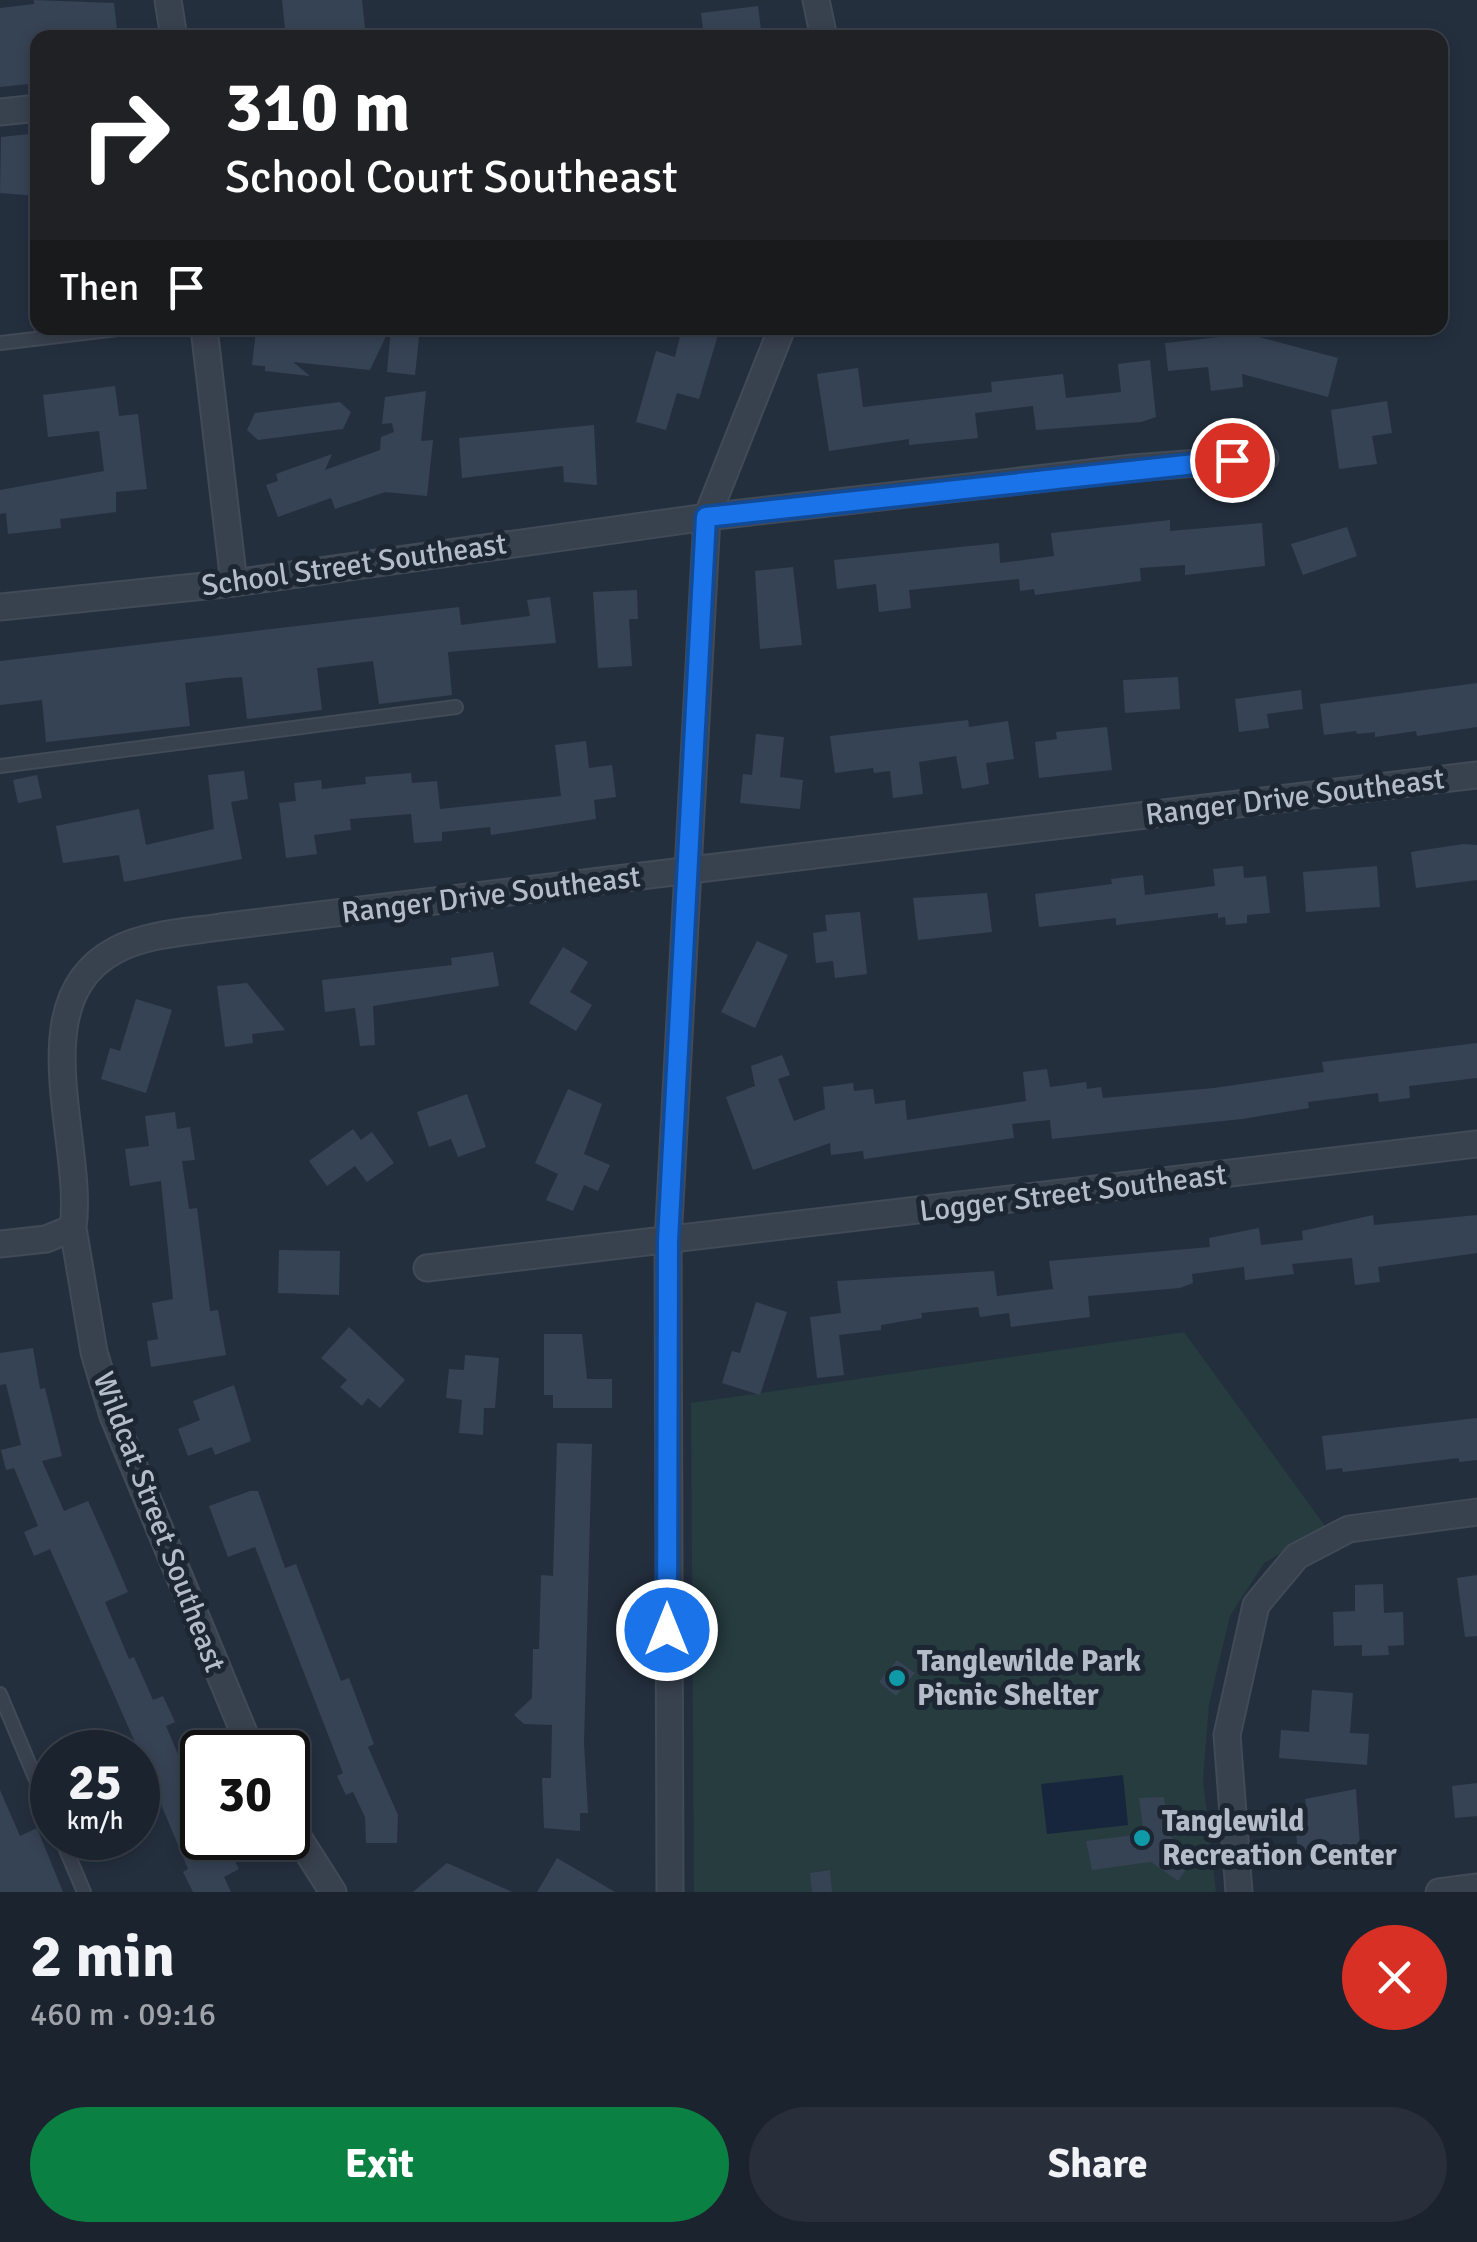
<!DOCTYPE html>
<html lang="en">
<head>
<meta charset="utf-8">
<style>
  :root { --surface:#1b232e; --page:#282f3a; --text:#f1f3f6; --muted:#a0a4aa; --line:#39404a; --accent:#0b8043 }
  body { margin:0; font-family:Signika,sans-serif; background:var(--page); color:var(--text); height:100vh; display:flex; flex-direction:column; font-size:38px; white-space:nowrap }
  * { box-sizing:border-box; margin:0 }
  p { font-size:32px; color:var(--muted) }
  .icon { flex:none; width:55px; height:55px; fill:none; stroke:currentColor; stroke-width:2; stroke-linecap:round; stroke-linejoin:round }
  .map { position:relative; height:1892px; overflow:hidden }
  .details { display:flex; flex-direction:column; background:var(--surface); flex:1 }
  .details>* { flex:none }
  .hud { position:absolute; left:30px; top:30px; width:1418px; height:305px; border-radius:20px; box-shadow:0 5px 15px #0003,0 0 0 2px var(--line); background:#202124; color:#fff; overflow:hidden }
  .speed { position:absolute; left:30px; top:1730px; display:flex; gap:20px; font-size:50px; font-weight:700; text-align:center }
  .speed>* { display:grid; place-content:center; width:130px; height:130px; border-radius:50%; background:var(--surface); box-shadow:0 5px 15px #0003,0 0 0 2px var(--line); line-height:1 }
  .speed small { font-size:25px; font-weight:400 }
  .speed .limit { border:5px solid #111; border-radius:15px; background:#fff; color:#111 }
  .pin { position:absolute; display:grid; place-items:center; width:85px; height:85px; color:#fff; margin:-42px; border:5px solid #fff; border-radius:50%; box-shadow:0 2px 10px #0007 }
  .me { position:absolute; width:110px; margin:-55px; rotate:0deg; stroke-linejoin:round; filter:drop-shadow(0 0 8px #0008) }
  .turn { display:flex; align-items:center; gap:35px; height:210px; padding:0 30px; font-size:45px }
  .turn .icon { width:130px; height:130px; stroke-width:2.5 }
  .turn b { display:block; font-size:70px; line-height:85px }
  .then { display:flex; align-items:center; height:95px; padding:0 30px; background:#0003; gap:20px; font-size:38px }
  .round { display:grid; place-items:center; flex:none; width:105px; height:105px; border-radius:52px; background:var(--page) }
  .head { display:flex; align-items:center; justify-content:space-between; height:170px; padding:0 30px }
  h1 { font-size:60px; font-weight:700; line-height:75px }
  .button { display:flex; gap:20px; margin-top:auto; padding:20px 30px }
  .button a { flex:1; height:115px; border-radius:60px; background:var(--accent); color:#fff; font-size:40px; font-weight:700; line-height:115px; text-align:center }
  .button a+a { background:var(--page); color:var(--text) }
  .map>svg:first-child { display:block }
  .green { fill:#263c3f }
  .water { fill:#17263c }
  .building { fill:#364354 }
  .lines { fill:none; stroke-linecap:round; stroke-linejoin:round }
  .lane-casing { stroke:#414a57; stroke-width:16 }
  .street-casing { stroke:#414a57; stroke-width:29 }
  .lane { stroke:#38414e; stroke-width:12 }
  .street { stroke:#38414e; stroke-width:25 }
  .route-casing { stroke:#114b97; stroke-width:25 }
  .route { stroke:#1a73e8; stroke-width:18 }
  .culture-dot { fill:#0f9aa8; stroke:#1d2633; stroke-width:4 }
  .labels { text-anchor:middle; dominant-baseline:central; stroke-width:10; stroke-linejoin:round; paint-order:stroke }
  .street-label { font-size:30px; fill:#b4bcc9; stroke:#1d2633 }
  .poi-label { font-size:30px; font-weight:bold; fill:#b4bcc9; stroke:#1d2633; text-anchor:start }
</style>
</head>
<body>
<div class="map">
<svg width="1477" height="1892" viewBox="0 0 1477 1892">
  <rect width="100%" height="100%" fill="#242f3e"/>
  <path class="green" d="M1184 1332 1325 1526 1264 1563 1230 1616 1209 1704 1203 1780 1216 1892H694L691 1403Z"/>
  <path class="water" d="M1123 1775 1128 1825 1047 1834 1041 1784Z"/>
  <path class="building" d="M34 0 114 3 118 38H38V83L0 87V8L34 4Z
    M282 0H362L366 38H286Z
    M758 6 762 38H704L701 13Z
    M38 133V196L0 193 1 137Z
    M313 328H345L388 332 370 370 293 362 310 376 265 371V366L252 365 256 330 312 336Z
    M391 328H420L415 375 387 372Z
    M682 328H720L699 399 677 393 666 430 636 422 656 351 675 357Z
    M1247 334 1338 358 1328 397 1242 374 1243 387 1211 391 1208 367 1168 371 1165 343Z
    M1150 360 1156 417 1141 422 1036 430 1033 406 975 413 978 438 909 445V439L829 451 817 374 858 368 863 407 992 392 991 382 1063 374 1066 398 1121 392 1118 364Z
    M115 386 119 416 138 414 147 489 116 492V512L60 519 61 528 8 534 6 513 0 514V490L104 471 99 431 48 437 43 395Z
    M426 391 421 441 433 440 427 496 385 492 335 509 331 498 278 517 266 485 278 481 276 474 332 454 325 470 380 450 381 437 394 432 392 423 382 424 385 397Z
    M1387 401 1392 433 1372 436 1377 464 1339 469 1331 410Z
    M340 402 351 412 343 429 258 440 247 430 255 413Z
    M594 425 597 485 564 482 563 466 462 478 459 438Z
    M1170 520V531L1262 523 1265 566 1185 575V565L1140 568 1141 581 1035 595 1034 589 1020 591 1019 579 909 590 911 608 879 612 876 584 837 589 834 560 999 543 1000 563 1054 556 1051 533Z
    M1347 527 1357 556 1303 575 1291 544Z
    M793 567 802 645 760 649 755 571Z
    M637 590 638 619H629L632 666 598 668 593 592Z
    M550 597 556 643 448 652 452 695 379 704 373 661 317 668 322 710 247 719 242 677 225 678 185 683 190 726 46 742 42 700 0 705V661L459 607 461 625 530 616 527 600Z
    M1178 677 1180 709 1125 713 1123 680Z
    M1477 683V727L1417 736 1416 731 1375 737V732L1357 734 1356 731 1324 735 1320 704Z
    M1301 690 1303 709 1267 714 1269 728 1239 732 1235 699Z
    M968 720 969 727 1008 721 1014 759 986 763 989 784 962 789 956 756 919 762 923 794 893 798 890 771 874 773 873 768 835 773 830 736Z
    M1107 727 1112 770 1039 778 1035 742 1057 739 1056 732Z
    M756 734 784 737 780 777 803 780 800 809 740 803 743 774 752 775Z
    M586 741 589 768 612 765 616 797 594 800 596 819 491 835 490 827 442 832V841L414 843 411 814 350 819 351 830 314 835 317 854 286 858 279 803 296 801 294 783 321 780 322 789 366 784 365 777 411 773 412 783 437 781 440 809 561 796 555 745Z
    M244 771 248 799 231 802 242 859 124 882 119 855 63 863 56 826 139 809 146 845 214 829 208 775Z
    M37 775 42 798 18 803 13 780Z
    M1463 844 1477 845V880L1416 888 1411 852Z
    M1243 866 1244 878 1266 876 1270 913 1247 915V923L1226 925 1225 917 1218 918V913L1116 925V918L1039 927 1035 894 1112 884 1111 879 1143 875 1145 895 1215 886 1213 869Z
    M1377 866 1380 907 1306 912 1303 872Z
    M987 893 992 932 918 940 913 898Z
    M860 912 867 974 835 978 833 961 816 963 813 933 827 931 825 915Z
    M757 941 788 955 755 1028 721 1012Z
    M563 947 588 962 570 992 592 1005 576 1031 529 1003Z
    M493 952 499 986 373 1006 375 1045 360 1046 355 1008 325 1012 322 980 452 965 451 958Z
    M247 983 285 1030 252 1034 253 1043 225 1047 217 986Z
    M136 999 172 1010 146 1093 101 1079 110 1048 120 1051Z
    M1477 1043V1078L1409 1086 1410 1098 1379 1102 1378 1093 1308 1102 1309 1108 1242 1119 1052 1139 1050 1120 1012 1124 1014 1138 864 1159 863 1151 831 1155 830 1143 753 1170 726 1097 755 1086 751 1066 782 1055 790 1075 778 1079 794 1121 825 1109 823 1087 853 1083 854 1091 873 1089 875 1104 905 1100 907 1120 1026 1101 1023 1072 1047 1069 1050 1087 1086 1082 1087 1089 1101 1087 1103 1098 1214 1088 1324 1072 1322 1062Z
    M568 1089 602 1104 584 1154 610 1165 598 1191 584 1185 573 1211 546 1200 558 1174 535 1163Z
    M467 1094 486 1147 458 1157 451 1139 429 1147 417 1112Z
    M175 1112 177 1129 190 1127 195 1160 182 1161 189 1209 197 1208 210 1311 218 1310 226 1355 151 1367 147 1341 158 1339 152 1303 173 1299 161 1181 130 1186 125 1149 149 1146 145 1116Z
    M353 1129 361 1140 372 1132 394 1163 367 1182 355 1166 327 1186 309 1161Z
    M1373 1215 1374 1225 1477 1215V1253L1378 1267 1380 1282 1355 1285 1352 1258 1292 1264 1294 1274 1245 1280 1244 1267 1192 1274 1193 1283 1180 1288 1088 1296 1090 1317 1011 1327 1009 1313 980 1317 978 1307 921 1313 922 1318 881 1325V1330L839 1335 844 1375 817 1378 810 1317 841 1313 837 1281 994 1271 997 1296 1053 1289 1049 1261 1210 1247 1209 1238 1259 1228 1261 1245 1303 1240 1302 1231Z
    M279 1250 340 1251 339 1295 278 1293Z
    M756 1302 787 1312 760 1395 722 1383 732 1351 740 1353Z
    M349 1327 405 1380 380 1408 368 1398 362 1406 340 1387 347 1380 321 1358Z
    M544 1334H582L587 1379H612V1408H553V1395H544Z
    M33 1348 40 1389 45 1388 62 1456 42 1461 64 1511 88 1501 114 1559 128 1592 105 1602 129 1659 134 1657 153 1700 163 1696 175 1722 166 1726 191 1785 196 1783 202 1799V1862L228 1848 239 1869 224 1877 231 1892H193L183 1872 188 1869 138 1749 50 1549 34 1556 24 1532 38 1526 14 1468 6 1470 1 1450 21 1445 6 1384 0 1385V1353Z
    M465 1355 499 1358 495 1408H484L483 1435 459 1433 462 1400 446 1398 449 1369 464 1370Z
    M234 1385 251 1441 215 1455 212 1447 188 1456 178 1429 200 1420 193 1401Z
    M1477 1418V1460L1459 1462V1458L1343 1472 1342 1468 1326 1470 1322 1436Z
    M557 1443 592 1444 584 1743 588 1813H580V1831L544 1828 542 1778H551L552 1725 524 1724 514 1715 532 1698 533 1649H539L541 1575 553 1576Z
    M250 1491H258L285 1568 296 1564 341 1681 349 1678 374 1744 368 1747 398 1815 397 1843H366L365 1817 353 1792 346 1795 337 1776 343 1773 255 1547 228 1557 209 1506Z
    M1477 1575V1636L1465 1637 1457 1578Z
    M1383 1584 1384 1613 1403 1612 1404 1645 1388 1646 1389 1655 1362 1656V1645L1334 1646 1333 1612 1355 1611V1585Z
    M897 1660 915 1673 896 1696 879 1682Z
    M1312 1690 1353 1693 1350 1733 1369 1734 1367 1765 1279 1758 1281 1730 1309 1732Z
    M1477 1783V1816L1455 1818 1452 1786Z
    M1356 1789 1360 1846 1346 1847V1855L1314 1857 1313 1852 1298 1853 1295 1820 1308 1819 1305 1799Z
    M0 1790 20 1836 37 1828 63 1892H0Z
    M1164 1797 1169 1835 1195 1856 1178 1881 1151 1862 1092 1870 1086 1841 1144 1834 1139 1798Z
    M557 1858 615 1892H537Z
    M447 1863 512 1892H413Z
    M830 1870 832 1892H812L810 1873Z"/>
  <g class="lines">
    <defs>
      <path id="lane" d="M0 343 126 328
        M0 766 456 707
        M0 1694 52 1818
        M61 1838 84 1892"/>
      <path id="street" d="M168 0 174 38
        M816 0 824 38
        M0 112 38 108
        M204 328 234 583
        M0 607 234 583 707 517 1133 468 1265 458
        M73 1228 94 1352 113 1416 252 1752
        M0 1244 46 1239 73 1228C85 1143 19 1001 116 950 146 934 186 932 220 927L1477 775
        M427 1268 1477 1144
        M288 1821 333 1892
        M670 1892 668 1241 707 517 782 328
        M1239 1892 1227 1735 1256 1605 1297 1556 1349 1529 1477 1512
        M1439 1892 1477 1887"/>
    </defs>
    <use href="#lane" class="lane-casing"/>
    <use href="#street" class="street-casing"/>
    <use href="#lane" class="lane"/>
    <use href="#street" class="street"/>
  </g>
  <g class="lines">
    <defs>
      <path id="route" d="M667 1630 668 1241 706 517 1232 460"/>
    </defs>
    <use href="#route" class="route-casing"/>
    <use href="#route" class="route"/>
  </g>
  <g class="culture-dot">
    <circle cx="897" cy="1678" r="10"/>
    <circle cx="1142" cy="1838" r="10"/>
  </g>
  <g class="labels">
    <g class="street-label">
      <text transform="translate(354 565) rotate(-8)">School Street Southeast</text>
      <text transform="translate(1295 797) rotate(-7)">Ranger Drive Southeast</text>
      <text transform="translate(491 895) rotate(-7)">Ranger Drive Southeast</text>
      <text transform="translate(1073 1193) rotate(-7)">Logger Street Southeast</text>
      <text transform="translate(159 1522) rotate(69)">Wildcat Street Southeast</text>
    </g>
    <g class="poi-label">
      <text x="917" y="1661">Tanglewilde Park<tspan x="917" dy="34">Picnic Shelter</tspan></text>
      <text x="1162" y="1821">Tanglewild<tspan x="1162" dy="34">Recreation Center</tspan></text>
    </g>
  </g>
</svg>
<div class="speed"><div>25<small>km/h</small></div><div class="limit">30</div></div>
<div class="pin" style="left:1232px;top:460px;background:#d93025"><svg class="icon" aria-label="arrive" viewBox="0 0 24 24"><path d="M6 21V4h12l-3 4 3 4H6"/></svg></div>
<svg class="me" style="left:667px;top:1630px" viewBox="-20 -20 40 40"><circle r="17" fill="#1a73e8" stroke="#fff" stroke-width="3"/><path d="M0-11L8 9 0 5-8 9z" fill="#fff"/></svg>
<div class="hud">
<div class="turn"><svg class="icon" aria-label="right" viewBox="0 0 24 24"><path d="M7 20v-9h11M14 6l5 5-5 5"/></svg><div><b>310 m</b>School Court Southeast</div></div>
<div class="then">Then<svg class="icon" aria-label="arrive" viewBox="0 0 24 24"><path d="M6 21V4h12l-3 4 3 4H6"/></svg></div>
</div>
</div>
<section class="details">
<div class="head"><div><h1>2 min</h1><p>460 m · 09:16</p></div><a class="round" style="background:#d93025;color:#fff"><svg class="icon" aria-label="close" viewBox="0 0 24 24"><path d="M6 6l12 12M18 6L6 18"/></svg></a></div>
<div class="button"><a>Exit</a><a>Share</a></div>
</section>
</body>
</html>
